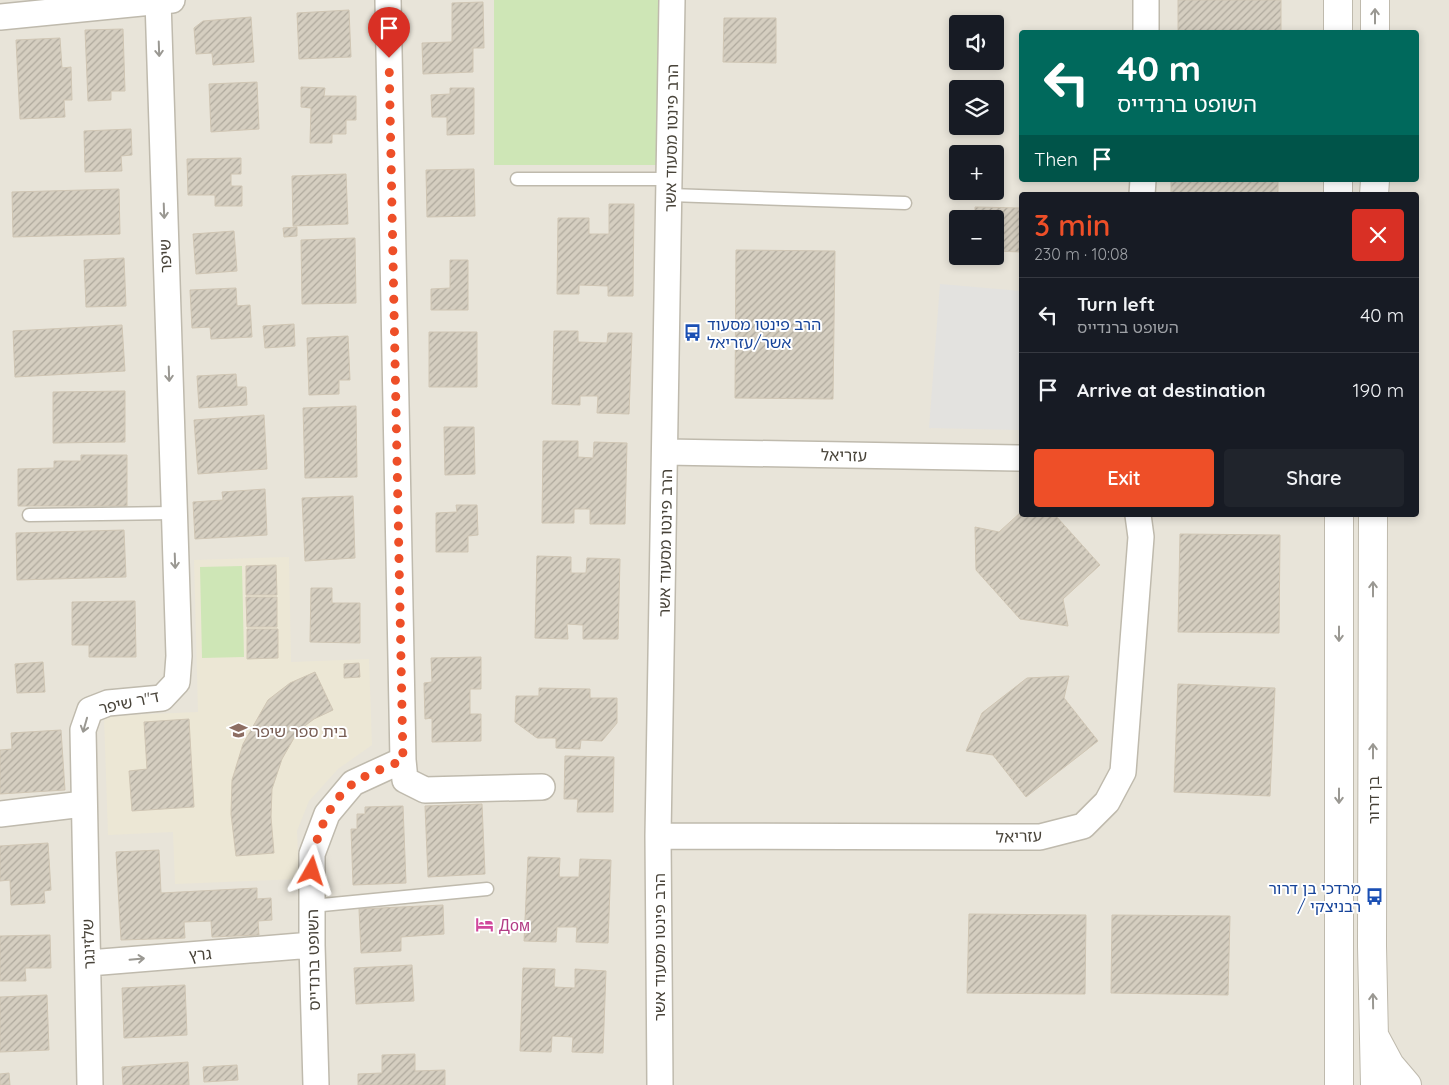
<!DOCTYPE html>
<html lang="en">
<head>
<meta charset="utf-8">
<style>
  :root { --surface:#171b24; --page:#20242c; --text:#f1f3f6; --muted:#9ea1a6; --line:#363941; --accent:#ee4f28 }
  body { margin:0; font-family:Quicksand,"Noto Sans Hebrew",sans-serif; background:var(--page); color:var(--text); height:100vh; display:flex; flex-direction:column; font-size:19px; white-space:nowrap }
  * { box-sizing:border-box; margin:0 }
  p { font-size:16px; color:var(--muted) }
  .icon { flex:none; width:28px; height:28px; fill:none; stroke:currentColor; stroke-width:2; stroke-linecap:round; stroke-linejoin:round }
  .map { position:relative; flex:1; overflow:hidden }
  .drawer { position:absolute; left:1019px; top:192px; width:400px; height:325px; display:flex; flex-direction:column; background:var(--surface); border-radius:5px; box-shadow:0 2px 8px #0003 }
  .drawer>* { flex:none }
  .banner { position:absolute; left:1019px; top:30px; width:400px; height:152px; border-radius:5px; box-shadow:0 2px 8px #0003; background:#00695c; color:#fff; overflow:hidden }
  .fabs { position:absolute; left:949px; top:15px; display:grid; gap:10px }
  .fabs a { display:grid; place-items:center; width:55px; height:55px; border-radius:5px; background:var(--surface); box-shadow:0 2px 8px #0003; font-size:25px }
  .pin { position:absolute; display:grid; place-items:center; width:42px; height:42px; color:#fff; margin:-51px -21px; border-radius:50% 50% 50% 0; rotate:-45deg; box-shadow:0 0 5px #0007 }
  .pin .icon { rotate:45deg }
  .me { position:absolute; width:55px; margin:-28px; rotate:6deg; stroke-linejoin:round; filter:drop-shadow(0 0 4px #0008) }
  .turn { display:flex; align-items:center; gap:18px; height:105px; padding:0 15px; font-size:22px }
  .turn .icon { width:65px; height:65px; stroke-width:2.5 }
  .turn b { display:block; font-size:35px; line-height:42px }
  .then { display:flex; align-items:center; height:48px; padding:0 15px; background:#0003; gap:10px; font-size:19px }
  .round { display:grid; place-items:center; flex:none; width:52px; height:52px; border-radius:5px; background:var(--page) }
  .summary { display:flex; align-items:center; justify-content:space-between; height:85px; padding:0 15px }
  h1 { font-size:30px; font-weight:600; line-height:38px; color:var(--accent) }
  .primary-button { display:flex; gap:10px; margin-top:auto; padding:10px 15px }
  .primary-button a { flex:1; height:58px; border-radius:5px; background:var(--accent); color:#fff; font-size:20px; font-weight:600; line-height:58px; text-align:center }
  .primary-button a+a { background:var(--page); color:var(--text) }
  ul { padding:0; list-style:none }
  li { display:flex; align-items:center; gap:15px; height:75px; padding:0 15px; border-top:1px solid var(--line) }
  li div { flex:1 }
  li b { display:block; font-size:19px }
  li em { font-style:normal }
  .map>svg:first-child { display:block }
  .residential { fill:#e8e4d9; fill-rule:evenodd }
  .education { fill:#ece7d5 }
  .green { fill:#cee6b6 }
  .parking { fill:#e3e2df }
  .building { fill:url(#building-hatch); stroke:#d0c6b4 }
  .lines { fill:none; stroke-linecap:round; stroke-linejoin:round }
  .service-casing { stroke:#bfbaad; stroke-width:15 }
  .minor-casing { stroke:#bfbaad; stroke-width:28 }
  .tertiary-casing { stroke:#bfbaad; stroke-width:30 }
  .service { stroke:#fff; stroke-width:12 }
  .minor { stroke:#fff; stroke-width:25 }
  .tertiary { stroke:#fff; stroke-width:28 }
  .oneway { stroke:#9a9892 }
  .route { stroke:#ee4f28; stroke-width:9; stroke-dasharray:0 16.2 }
  .labels { text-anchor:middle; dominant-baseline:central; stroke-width:4; stroke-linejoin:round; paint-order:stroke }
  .street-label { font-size:16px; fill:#484339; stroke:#fff }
  .transit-label { font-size:16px; fill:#164399; stroke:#fff; text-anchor:start }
  .education-label { font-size:16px; fill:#785e54; stroke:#fff; text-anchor:start }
  .hotel-label { font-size:16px; fill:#b23c85; stroke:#fff; text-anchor:start }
</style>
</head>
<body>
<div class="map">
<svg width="1449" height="1085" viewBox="0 0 1449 1085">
  <defs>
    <pattern id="building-hatch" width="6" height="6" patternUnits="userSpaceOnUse" patternTransform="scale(1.25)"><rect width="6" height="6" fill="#d5cec0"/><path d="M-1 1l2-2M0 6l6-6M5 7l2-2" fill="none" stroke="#afa99d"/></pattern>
  </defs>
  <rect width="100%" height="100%" fill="#f4f2eb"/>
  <path class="residential" d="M0 0H1449V1085H0ZM958 24H995V61H958ZM1021 32H1416V180H1021ZM958 89H995V126H958ZM958 154H995V191H958ZM1021 195H1416V515H1021ZM958 219H995V256H958Z"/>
  <path class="education" d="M289 557 291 662 369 659 372 745 338 769 309 801 297 831 299 879 175 884 173 832 108 835 104 716 198 712 194 560Z"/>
  <path class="green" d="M494 0H664L663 165H494Z
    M242 566 244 657 202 658 200 567Z"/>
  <path class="parking" d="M940 284 1021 291V430L929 428Z"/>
  <path class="building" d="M1178 0H1281V32H1178Z
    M483 2 484 48H473V72L423 74 422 43 452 42V3Z
    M349 10 351 57 299 59 297 13Z
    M251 17 254 62 213 65 212 53 196 54 194 28 203 21Z
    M724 18H776V63L723 62Z
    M123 29 125 91H111V100L88 101 85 30Z
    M60 38 62 68 71 67 72 100H64L65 117 20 119 16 40Z
    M257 82 259 129 211 132 209 84Z
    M301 87 325 88 324 96H356V120H346V134H332V143H310L311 108 301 107Z
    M450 88H474V134L447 135V117H432L431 95 450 94Z
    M131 129 132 155 121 156 122 171 85 172 84 131Z
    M241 158V174H231V186H242V206H215V195H188L187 159Z
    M474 169 475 216 427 217 426 170Z
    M346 174 348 224 293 226 292 176Z
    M1171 180H1278V195H1171Z
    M119 189 120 234 13 237 12 192Z
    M609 204H634L633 296H608V286L579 285V294H557L558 218H589V234H609Z
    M975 207 1021 208V252L995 251V219H975Z
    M297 227V236L284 237 283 228Z
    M234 231 237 271 196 274 193 234Z
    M355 238 356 303 302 304 301 240Z
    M736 250 835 251 833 399 735 398Z
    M124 258 126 306 86 307 84 260Z
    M450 260H468V310H431V289L450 288Z
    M236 288 237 306 250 305 252 337 211 339 210 327 192 328 190 290Z
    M294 324 295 346 265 348 263 326Z
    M122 325 125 371 15 377 13 331Z
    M554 331H578V342L607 343 608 333H632L629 414 597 413 598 396H580V405L552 404Z
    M429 332H477V387H429Z
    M348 336 350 380H339V394L309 395 307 338Z
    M236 374 237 387H246L247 405 199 408 197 376Z
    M125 391V442L53 443V392Z
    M356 406 357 477 305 478 303 408Z
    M264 415 267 469 198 474 194 420Z
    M444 427H474L475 474 445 475Z
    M543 441H578V457L593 458 594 442 627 443 625 524H590V509H574V523H542Z
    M81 455H127V506H18V469L54 468V461H81Z
    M265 489 267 535 195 539 193 502 223 500 222 492Z
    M353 496 355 558 305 561 302 498Z
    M456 505H477L478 535 468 536V552H436V513L457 512Z
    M1021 512V515H1055L1100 565 1063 599 1068 626 1020 619 976 570 975 527 999 532Z
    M124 530 126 577 17 580 16 533Z
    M1180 534 1280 535 1279 633 1178 632Z
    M537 556 571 557V573H586L587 558 620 559 618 639H583V625L567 624 568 639 535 638Z
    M276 565 277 595H246V566Z
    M311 588H332V603H360V643L310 642Z
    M246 597H277V627H247Z
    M135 601 136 657H89V645H72V602Z
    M247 629H278V658L247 659Z
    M481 657V689H470V714H481V741L432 742V718L425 719 424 683 432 682 431 658Z
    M43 662 45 692 17 693 15 664Z
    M359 663 360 677 344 678V664Z
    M315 672 333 710 314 719 298 731 282 759 272 789 271 817 274 853 236 856 231 814 232 780 243 744 268 700 290 683Z
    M1069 676 1064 698 1098 741 1026 797 993 755 966 751 982 713 1027 678Z
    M1178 684 1275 688 1270 796 1174 792Z
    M539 688 590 689V698H617V723L602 741 581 740 580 749 556 748V738H537L515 722 516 696H539Z
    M189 719 194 807 132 811 129 771 147 769 144 722Z
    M61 730 65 790 0 794V750L12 749 11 733Z
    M565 756 614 757 613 812H577L578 799H564Z
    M482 804 485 874 428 877 425 806Z
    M403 806 406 883 353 885 351 829H357V814H365V807Z
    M48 843 51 890 44 891 45 903 11 905 10 880 0 881V846Z
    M159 850 161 893 257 888V899L271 898 272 920 258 921 259 935 212 937 211 921 184 922 185 938 121 940 116 852Z
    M528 857 560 858 559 877H579L580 859 611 860 608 943 576 942 577 927H557L556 942 524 941Z
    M443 905 444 934 401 937V951L361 953 359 909Z
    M969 914 1086 915 1085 994 967 993Z
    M1112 915 1230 916 1228 995 1111 993Z
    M50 935 51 968H25L26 981H0V936Z
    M412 965 414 1001 356 1004 354 968Z
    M523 968 555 969 554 987 575 988V969L606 971 603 1053 572 1052 573 1037 552 1036 551 1052 520 1051Z
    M185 985 187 1035 124 1038 122 988Z
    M47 995 49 1050 0 1052V997Z
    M415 1054V1071L445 1070V1085H358V1074L382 1073V1055Z
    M188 1062 189 1085H123L122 1067Z
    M237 1065 238 1080 204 1082 203 1067Z
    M9 1073 10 1085H0V1074Z"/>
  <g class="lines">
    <defs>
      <path id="service" d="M517 179H670
        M670 195 905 203
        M29 515 173 513
        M312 906 487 889"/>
      <path id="minor" d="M0 17 172 0
        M1146 32V0
        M1142 195 1143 180
        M666 452 1021 458
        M403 760 405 780 425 790 542 787
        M0 814 83 804
        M658 836 1040 837 1083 826 1107 802 1123 772 1141 537 1138 515
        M89 963 312 945
        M90 1085 83 730 90 710 108 703 162 698 177 682 179 656 158 0
        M316 1085 312 945V854L327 814 353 783 403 760 388 0
        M660 1085 658 836 672 0"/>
      <path id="tertiary" d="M1338 0V32
        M1375 32V0
        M1338 180V195
        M1374 195 1375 180
        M1339 515V1085
        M1373 515 1372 946 1375 1085
        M1375 1037 1390 1065 1407 1085"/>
    </defs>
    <use href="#service" class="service-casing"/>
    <use href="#minor" class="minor-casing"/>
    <use href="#tertiary" class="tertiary-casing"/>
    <use href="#service" class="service"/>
    <use href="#minor" class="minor"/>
    <use href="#tertiary" class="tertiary"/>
  </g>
  <defs><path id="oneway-shaft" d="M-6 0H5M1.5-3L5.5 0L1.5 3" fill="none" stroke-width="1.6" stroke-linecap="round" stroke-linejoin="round" transform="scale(1.25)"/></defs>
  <g class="oneway">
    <use href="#oneway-shaft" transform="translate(1375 16) rotate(-90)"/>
    <use href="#oneway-shaft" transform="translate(159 49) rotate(88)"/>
    <use href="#oneway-shaft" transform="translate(164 211) rotate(88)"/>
    <use href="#oneway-shaft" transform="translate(169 374) rotate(88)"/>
    <use href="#oneway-shaft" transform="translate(175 561) rotate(88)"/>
    <use href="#oneway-shaft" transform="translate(1373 589) rotate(-90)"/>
    <use href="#oneway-shaft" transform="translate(1339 634) rotate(90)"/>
    <use href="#oneway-shaft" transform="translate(85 725) rotate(106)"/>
    <use href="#oneway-shaft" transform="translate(1373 751) rotate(-90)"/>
    <use href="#oneway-shaft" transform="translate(1339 796) rotate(90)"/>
    <use href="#oneway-shaft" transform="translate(137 959) rotate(-5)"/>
    <use href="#oneway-shaft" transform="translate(1373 1001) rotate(-91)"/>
  </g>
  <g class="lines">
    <path class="route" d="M312 871C312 842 329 800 354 783 368 773 388 767 403 760L389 58"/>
  </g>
  <defs>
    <symbol id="bus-bare" viewBox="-9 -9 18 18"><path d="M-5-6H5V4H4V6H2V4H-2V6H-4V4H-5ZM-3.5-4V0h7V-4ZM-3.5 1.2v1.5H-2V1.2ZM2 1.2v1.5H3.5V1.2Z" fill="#1a4fb4" stroke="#fff" stroke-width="2.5" paint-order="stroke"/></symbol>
    <symbol id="school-bare" viewBox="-9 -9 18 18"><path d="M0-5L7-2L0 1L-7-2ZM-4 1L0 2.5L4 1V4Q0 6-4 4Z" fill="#8d6e63" stroke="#fff" stroke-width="2.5" paint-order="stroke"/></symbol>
    <symbol id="hotel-bare" viewBox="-9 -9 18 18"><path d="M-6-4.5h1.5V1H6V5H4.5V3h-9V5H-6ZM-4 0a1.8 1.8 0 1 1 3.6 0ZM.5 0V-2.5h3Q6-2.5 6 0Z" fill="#d1479c" stroke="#fff" stroke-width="2.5" paint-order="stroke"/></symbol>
  </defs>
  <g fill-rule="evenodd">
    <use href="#bus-bare" x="680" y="320" width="25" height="25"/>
    <use href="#school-bare" x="226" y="718" width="25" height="25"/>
    <use href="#bus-bare" x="1362" y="884" width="25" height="25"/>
    <use href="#hotel-bare" x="472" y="912" width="25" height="25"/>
  </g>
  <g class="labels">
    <g class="street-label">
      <text transform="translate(671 138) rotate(-89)">הרב פינטו מסעוד אשר</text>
      <text transform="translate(165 256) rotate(-92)">שיפר</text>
      <text transform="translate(844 455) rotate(1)">עזריאל</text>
      <text transform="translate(665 543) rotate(-89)">הרב פינטו מסעוד אשר</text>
      <text transform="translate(129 702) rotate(-12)">ד"ר שיפר</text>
      <text transform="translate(1373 800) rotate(-90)">בן דרור</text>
      <text transform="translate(1019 836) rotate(-2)">עזריאל</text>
      <text transform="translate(88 944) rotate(-92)">שלזינגר</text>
      <text transform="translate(659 947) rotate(-90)">הרב פינטו מסעוד אשר</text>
      <text transform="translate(200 954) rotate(-5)">גרץ</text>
      <text transform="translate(313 960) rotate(-91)">השופט ברנדייס</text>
    </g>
    <g class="transit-label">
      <text x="707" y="324">הרב פינטו מסעוד<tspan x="707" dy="18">אשר/עזריאל</tspan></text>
      <text x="1361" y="888" text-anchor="end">מרדכי בן דרור<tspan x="1361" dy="18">/ רבניצקי</tspan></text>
    </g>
    <g class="education-label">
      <text x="252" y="731">בית ספר שיפר</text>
    </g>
    <g class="hotel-label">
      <text x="499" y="925">Дом</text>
    </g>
  </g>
</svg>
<div class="fabs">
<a><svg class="icon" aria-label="sound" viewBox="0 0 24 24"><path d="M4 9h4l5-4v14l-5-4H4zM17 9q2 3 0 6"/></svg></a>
<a><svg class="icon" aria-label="layers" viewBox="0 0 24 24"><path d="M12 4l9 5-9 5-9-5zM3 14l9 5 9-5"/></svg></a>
<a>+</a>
<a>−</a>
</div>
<div class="pin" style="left:389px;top:58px;background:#d93025"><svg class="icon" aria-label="arrive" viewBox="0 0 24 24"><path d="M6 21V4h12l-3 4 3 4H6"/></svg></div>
<svg class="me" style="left:312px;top:871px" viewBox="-20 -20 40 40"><path d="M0-17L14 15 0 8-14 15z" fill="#ee4f28" stroke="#fff" stroke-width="4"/></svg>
<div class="banner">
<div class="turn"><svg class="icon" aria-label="left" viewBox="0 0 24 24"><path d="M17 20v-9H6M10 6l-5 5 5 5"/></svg><div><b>40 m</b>השופט ברנדייס</div></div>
<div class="then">Then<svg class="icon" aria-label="arrive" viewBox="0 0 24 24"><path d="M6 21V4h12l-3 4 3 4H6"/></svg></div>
</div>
<section class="drawer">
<div class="summary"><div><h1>3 min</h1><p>230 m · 10:08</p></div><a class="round" style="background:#d93025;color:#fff"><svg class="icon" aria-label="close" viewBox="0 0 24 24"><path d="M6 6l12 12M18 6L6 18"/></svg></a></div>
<ul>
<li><svg class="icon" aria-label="left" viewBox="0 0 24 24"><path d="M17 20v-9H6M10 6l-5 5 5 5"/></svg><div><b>Turn left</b><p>השופט ברנדייס</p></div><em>40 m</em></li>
<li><svg class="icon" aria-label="arrive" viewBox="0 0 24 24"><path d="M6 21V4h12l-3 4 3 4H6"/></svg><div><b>Arrive at destination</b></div><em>190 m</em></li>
</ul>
<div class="primary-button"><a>Exit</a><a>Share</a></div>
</section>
</div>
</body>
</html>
